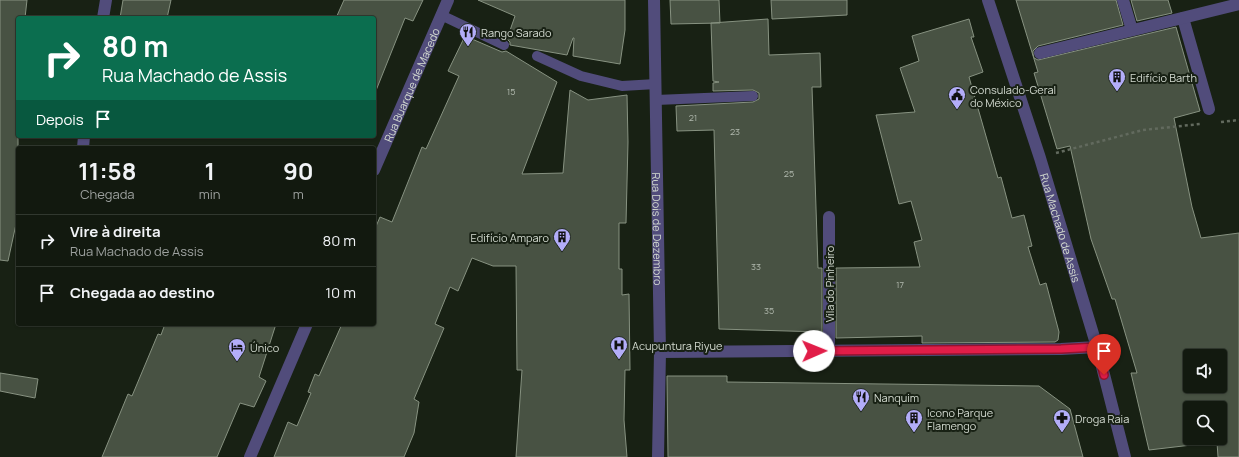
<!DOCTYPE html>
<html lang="pt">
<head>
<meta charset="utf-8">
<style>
  :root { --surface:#12190f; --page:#1b2218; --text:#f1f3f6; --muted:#9ca09e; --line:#31382f }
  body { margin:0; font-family:Manrope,sans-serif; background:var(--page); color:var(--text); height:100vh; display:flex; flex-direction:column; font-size:15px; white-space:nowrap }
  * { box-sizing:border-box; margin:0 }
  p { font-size:13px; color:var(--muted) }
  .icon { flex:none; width:22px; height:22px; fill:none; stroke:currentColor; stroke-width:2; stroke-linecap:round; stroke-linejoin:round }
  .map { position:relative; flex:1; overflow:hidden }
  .panel { position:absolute; left:16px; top:146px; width:360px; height:180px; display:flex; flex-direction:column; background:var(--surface); border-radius:4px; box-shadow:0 1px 3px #0004,0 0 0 1px var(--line) }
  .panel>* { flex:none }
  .guide { position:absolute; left:16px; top:16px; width:360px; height:122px; border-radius:4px; box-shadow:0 1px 3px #0004,0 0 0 1px var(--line); background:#0b6e4f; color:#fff; overflow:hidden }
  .buttons { position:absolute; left:1183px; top:349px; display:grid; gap:8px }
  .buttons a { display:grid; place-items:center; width:44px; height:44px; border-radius:4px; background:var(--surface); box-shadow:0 1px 3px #0004,0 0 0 1px var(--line); font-size:20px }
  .pin { position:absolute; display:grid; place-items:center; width:34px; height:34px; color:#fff; margin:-41px -17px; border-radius:50% 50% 50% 0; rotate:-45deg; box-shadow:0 0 4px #0007 }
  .pin .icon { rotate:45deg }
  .me { position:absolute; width:44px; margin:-22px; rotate:89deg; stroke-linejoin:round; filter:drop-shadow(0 0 3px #0008) }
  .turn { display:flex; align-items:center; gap:14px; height:84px; padding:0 20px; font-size:18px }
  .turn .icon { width:52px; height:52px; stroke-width:2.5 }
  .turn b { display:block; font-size:28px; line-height:34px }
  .then { display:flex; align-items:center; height:38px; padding:0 20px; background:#0003; gap:8px; font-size:15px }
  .eta { display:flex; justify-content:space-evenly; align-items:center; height:68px; text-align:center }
  .eta b { font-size:24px; font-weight:700; line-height:28px }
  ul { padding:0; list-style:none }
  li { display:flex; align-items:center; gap:12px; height:52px; padding:0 20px; border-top:1px solid var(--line) }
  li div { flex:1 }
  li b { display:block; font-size:15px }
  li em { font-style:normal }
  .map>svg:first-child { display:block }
  .building { fill:#485243; stroke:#879281; fill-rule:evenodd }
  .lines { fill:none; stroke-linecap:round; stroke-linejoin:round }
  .path { stroke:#626a5e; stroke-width:2.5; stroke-dasharray:3 3; stroke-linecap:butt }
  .lane { stroke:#514c7b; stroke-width:10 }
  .street { stroke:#514c7b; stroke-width:12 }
  .route-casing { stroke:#92132f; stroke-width:10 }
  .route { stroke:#e11d48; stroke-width:7 }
  .labels { text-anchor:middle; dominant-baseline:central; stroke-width:4; stroke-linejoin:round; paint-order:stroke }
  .number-label { font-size:9px; fill:#b0b8ad }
  .poi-label { font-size:11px; fill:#d3dad0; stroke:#182114; text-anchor:start }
  .street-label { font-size:11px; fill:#d3dad0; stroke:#182114 }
</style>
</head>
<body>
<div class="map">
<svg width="1239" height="457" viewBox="0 0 1239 457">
  <rect width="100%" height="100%" fill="#182114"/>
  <path class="building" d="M0 0H27L25 18H18V215L8 261 0 260Z
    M123 0H171L167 18H120Z
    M344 0H423L413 21 405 18 375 93 374 18H336Z
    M478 0H625V30L620 64 573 56 574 38H573L567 55 510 45V42L507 39 515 16Z
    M670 0H719L720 23 671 24Z
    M771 0H847V15L772 19Z
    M1016 0H1116L1123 25 1038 46 1033 51V54L1034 58 1038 60 1176 27 1200 111 1174 118 1192 207 1201 238 1239 233V457H1218L1217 442 1149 450 1131 373H1137L1115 299H1112L1091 239 1070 146 1057 149 1034 73 1038 72ZM1190 356H1220V386H1190ZM1190 408H1220V438H1190Z
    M1131 0H1168L1172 13 1137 21Z
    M768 19 769 55 820 53 821 87H812L818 268H822V332L719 329 714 130 677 131 676 106 753 102 759 99V93L753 90 713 91V83L719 82 713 81 711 23Z
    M969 19 974 37H971L983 72 969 77 998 178 1001 177 1012 218 1024 215 1032 246 1028 247 1040 285 1046 283 1059 332 1058 340 1055 342 922 343V336L836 338V268L920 267 914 242 922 240 911 201 899 204 876 115 915 112 900 68 919 61 912 36Z
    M465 36 502 52 506 51 557 82 522 174 563 173 570 90 588 100 627 95 628 142 626 223H619V269H622V295L629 294 630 370H625L624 420 627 457H516L522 370H517L516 266H493L472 258 458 291 450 287 435 324 444 328 414 399 419 402 414 433 404 457H274L288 422 297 426 311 393 308 392 315 374 319 376 342 324H374V231L380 217 392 222 422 147 426 149 459 76 448 71Z
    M165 324H276L259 377 266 381 254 407 240 403 217 457H102L128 394 132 396 158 334 161 335Z
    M0 373 38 379 35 398 0 391Z
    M667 376H727V382L1039 386 1070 409 1083 457H668Z"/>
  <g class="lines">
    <path class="path" d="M1221 122 1239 120
      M1056 153 1143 130 1200 124"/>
    <path class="lane" d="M441 15 504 45
      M537 56 581 76 622 86 656 84
      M656 100 753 96"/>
    <g class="street">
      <path id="s1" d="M654 0 660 352 658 457"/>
      <path id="s2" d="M988 0 1040 158 1097 347 1125 457"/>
      <path d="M1123 0 1132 30"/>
      <path d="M103 18 106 0"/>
      <path d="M1183 18 1209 109"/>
      <path d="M1040 53 1239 4"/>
      <path d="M83 148 84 136"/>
      <path id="s3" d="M374 170 448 0"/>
      <path d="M829 217V351"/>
      <path d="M660 352 1061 349 1097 347"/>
      <path d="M250 457 307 324"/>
    </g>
  </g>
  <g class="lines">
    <defs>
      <path id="route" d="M814 351 1061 349 1097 347 1104 375"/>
    </defs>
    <use href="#route" class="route-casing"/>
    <use href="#route" class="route"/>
  </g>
  <defs>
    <symbol id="restaurant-pin" viewBox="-11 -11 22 30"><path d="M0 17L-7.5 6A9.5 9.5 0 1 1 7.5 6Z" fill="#b3adf9" stroke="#182114"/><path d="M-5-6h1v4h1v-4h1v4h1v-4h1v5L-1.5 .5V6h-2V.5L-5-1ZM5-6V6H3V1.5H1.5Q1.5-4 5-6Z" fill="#111"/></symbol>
    <symbol id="building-pin" viewBox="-11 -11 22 30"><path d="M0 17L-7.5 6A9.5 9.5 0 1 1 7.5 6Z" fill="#b3adf9" stroke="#182114"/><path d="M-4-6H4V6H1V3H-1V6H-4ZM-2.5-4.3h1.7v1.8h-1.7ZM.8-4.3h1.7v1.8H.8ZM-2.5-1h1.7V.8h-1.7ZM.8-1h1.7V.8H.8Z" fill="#111"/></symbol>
    <symbol id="civic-pin" viewBox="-11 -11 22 30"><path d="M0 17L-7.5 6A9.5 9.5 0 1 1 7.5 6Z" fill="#b3adf9" stroke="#182114"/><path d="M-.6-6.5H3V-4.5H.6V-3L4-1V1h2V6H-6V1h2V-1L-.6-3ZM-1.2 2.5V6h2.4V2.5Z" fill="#111"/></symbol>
    <symbol id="hospital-pin" viewBox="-11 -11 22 30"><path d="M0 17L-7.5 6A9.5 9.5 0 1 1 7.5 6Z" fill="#b3adf9" stroke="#182114"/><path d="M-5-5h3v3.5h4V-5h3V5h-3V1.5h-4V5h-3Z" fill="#111"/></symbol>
    <symbol id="hotel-pin" viewBox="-11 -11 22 30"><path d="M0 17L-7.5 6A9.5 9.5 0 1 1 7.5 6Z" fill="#b3adf9" stroke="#182114"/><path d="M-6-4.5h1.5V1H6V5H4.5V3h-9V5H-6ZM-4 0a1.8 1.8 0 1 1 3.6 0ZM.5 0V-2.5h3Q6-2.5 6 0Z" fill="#111"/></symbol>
    <symbol id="pharmacy-pin" viewBox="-11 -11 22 30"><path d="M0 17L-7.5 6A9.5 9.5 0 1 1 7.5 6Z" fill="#b3adf9" stroke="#182114"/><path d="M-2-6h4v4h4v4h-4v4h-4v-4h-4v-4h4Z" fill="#111"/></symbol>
  </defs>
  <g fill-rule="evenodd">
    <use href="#restaurant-pin" x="458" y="22" width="20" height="27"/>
    <use href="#building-pin" x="1107" y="67" width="20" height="27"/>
    <use href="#civic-pin" x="947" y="85" width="20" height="27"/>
    <use href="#building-pin" x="552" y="227" width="20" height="27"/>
    <use href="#hospital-pin" x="609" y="335" width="20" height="27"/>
    <use href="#hotel-pin" x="227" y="337" width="20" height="27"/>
    <use href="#restaurant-pin" x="851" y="387" width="20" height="27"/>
    <use href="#building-pin" x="904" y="408" width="20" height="27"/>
    <use href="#pharmacy-pin" x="1052" y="408" width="20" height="27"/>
  </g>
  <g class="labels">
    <g class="number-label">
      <text x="511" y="91">15</text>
      <text x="693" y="117">21</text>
      <text x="735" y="131">23</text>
      <text x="789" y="173">25</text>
      <text x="756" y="266">33</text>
      <text x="900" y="284">17</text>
      <text x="769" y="310">35</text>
    </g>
    <g class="poi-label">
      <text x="481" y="32">Rango Sarado</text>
      <text x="1130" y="77">Edifício Barth</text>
      <text x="970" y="89">Consulado-Geral<tspan x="970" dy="13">do México</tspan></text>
      <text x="549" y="237" text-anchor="end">Edifício Amparo</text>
      <text x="632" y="345">Acupuntura Riyue</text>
      <text x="250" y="347">Único</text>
      <text x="874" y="397">Nanquim</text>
      <text x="927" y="412">Icono Parque<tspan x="927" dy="13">Flamengo</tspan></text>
      <text x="1075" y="418">Droga Raia</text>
    </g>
    <g class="street-label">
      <text stroke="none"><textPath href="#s3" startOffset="93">Rua Buarque de Macedo</textPath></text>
      <text stroke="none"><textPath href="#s2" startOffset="239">Rua Machado de Assis</textPath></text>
      <text stroke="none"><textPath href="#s1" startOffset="229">Rua Dois de Dezembro</textPath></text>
      <text transform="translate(829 284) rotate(-90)">Vila do Pinheiro</text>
    </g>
  </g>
</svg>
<div class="buttons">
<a><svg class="icon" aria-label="sound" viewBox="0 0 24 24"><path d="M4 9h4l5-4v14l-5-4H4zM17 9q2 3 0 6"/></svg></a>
<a><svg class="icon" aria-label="search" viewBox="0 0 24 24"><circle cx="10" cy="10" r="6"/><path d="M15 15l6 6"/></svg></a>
</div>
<div class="pin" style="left:1104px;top:375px;background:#d93025"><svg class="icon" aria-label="arrive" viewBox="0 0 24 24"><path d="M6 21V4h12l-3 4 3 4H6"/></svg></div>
<svg class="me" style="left:814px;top:351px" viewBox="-20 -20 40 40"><circle r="19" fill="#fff"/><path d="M0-13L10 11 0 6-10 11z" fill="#e11d48"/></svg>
<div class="guide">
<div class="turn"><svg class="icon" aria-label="right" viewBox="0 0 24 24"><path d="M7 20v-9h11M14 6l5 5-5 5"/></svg><div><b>80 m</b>Rua Machado de Assis</div></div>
<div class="then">Depois<svg class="icon" aria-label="arrive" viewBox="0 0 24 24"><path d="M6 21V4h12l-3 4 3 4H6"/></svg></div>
</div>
<section class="panel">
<div class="eta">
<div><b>11:58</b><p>Chegada</p></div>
<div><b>1</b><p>min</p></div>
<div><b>90</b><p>m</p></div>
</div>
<ul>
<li><svg class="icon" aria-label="right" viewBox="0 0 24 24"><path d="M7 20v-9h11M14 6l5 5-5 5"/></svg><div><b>Vire à direita</b><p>Rua Machado de Assis</p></div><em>80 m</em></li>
<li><svg class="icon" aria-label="arrive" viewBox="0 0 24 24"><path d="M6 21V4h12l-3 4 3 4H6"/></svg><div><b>Chegada ao destino</b></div><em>10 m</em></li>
</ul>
</section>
</div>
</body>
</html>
